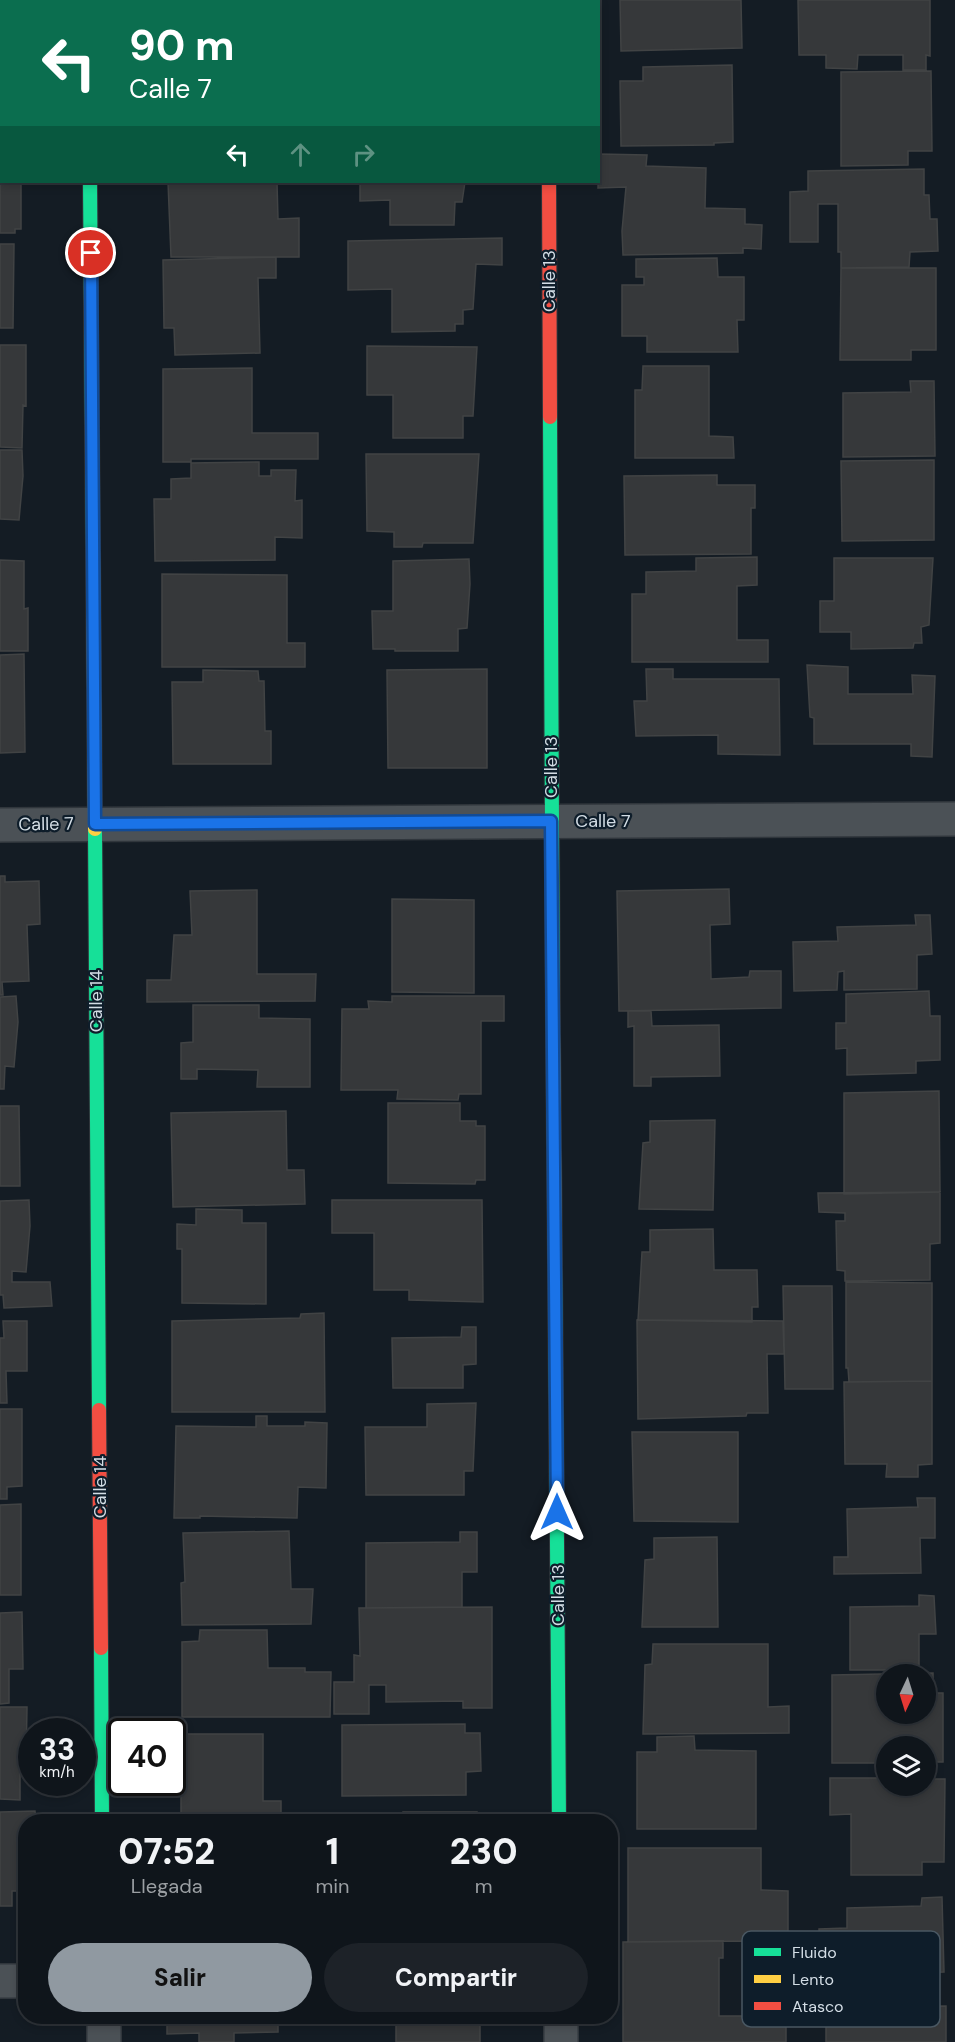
<!DOCTYPE html>
<html lang="es">
<head>
<meta charset="utf-8">
<style>
  :root { --surface:#0f151b; --page:#1d2228; --text:#f1f3f6; --muted:#9b9fa3; --line:#2f343a; --accent:#9099a1 }
  body { margin:0; font-family:"DM Sans",sans-serif; background:var(--page); color:var(--text); height:100vh; display:flex; flex-direction:column; font-size:22px; white-space:nowrap }
  * { box-sizing:border-box; margin:0 }
  p { font-size:20px; color:var(--muted) }
  .icon { flex:none; width:33px; height:33px; fill:none; stroke:currentColor; stroke-width:2; stroke-linecap:round; stroke-linejoin:round }
  .map { position:relative; flex:1; overflow:hidden }
  .details { position:absolute; left:18px; top:1814px; width:600px; height:210px; display:flex; flex-direction:column; background:var(--surface); border-radius:24px; box-shadow:0 3px 9px #0003,0 0 0 2px var(--line) }
  .details>* { flex:none }
  .banner { position:absolute; left:0px; top:0px; width:600px; height:183px; box-shadow:0 3px 9px #0003,0 0 0 2px var(--line); background:#0b6e4f; color:#fff; overflow:hidden }
  .needle { width:39px; rotate:184deg }
  .fabs { position:absolute; left:876px; top:1664px; display:grid; gap:12px }
  .fabs a { display:grid; place-items:center; width:60px; height:60px; border-radius:50%; background:var(--surface); box-shadow:0 3px 9px #0003,0 0 0 2px var(--line); font-size:30px }
  .speed { position:absolute; left:18px; top:1718px; display:flex; gap:12px; font-size:30px; font-weight:700; text-align:center }
  .speed>* { display:grid; place-content:center; width:78px; height:78px; border-radius:50%; background:var(--surface); box-shadow:0 3px 9px #0003,0 0 0 2px var(--line); line-height:1 }
  .speed small { font-size:15px; font-weight:400 }
  .speed .limit { border:3px solid #111; border-radius:9px; background:#fff; color:#111 }
  .pin { position:absolute; display:grid; place-items:center; width:51px; height:51px; color:#fff; margin:-26px; border:3px solid #fff; border-radius:50%; box-shadow:0 2px 6px #0007 }
  .me { position:absolute; width:66px; margin:-33px; rotate:0deg; stroke-linejoin:round; filter:drop-shadow(0 0 4px #0008) }
  .turn { display:flex; align-items:center; gap:21px; height:126px; padding:0 30px; font-size:27px }
  .turn .icon { width:78px; height:78px; stroke-width:2.5 }
  .turn b { display:block; font-size:42px; line-height:51px }
  .lanes { display:flex; align-items:center; height:57px; padding:0 30px; background:#0003; justify-content:center; gap:30px; direction:ltr }
  .lanes .off { opacity:.35 }
  .eta { display:flex; justify-content:space-evenly; align-items:center; height:102px; text-align:center }
  .eta b { font-size:36px; font-weight:800; line-height:42px }
  .primary-button { display:flex; gap:12px; margin-top:auto; padding:12px 30px }
  .primary-button a { flex:1; height:69px; border-radius:36px; background:var(--accent); color:#111; font-size:24px; font-weight:800; line-height:69px; text-align:center }
  .primary-button a+a { background:var(--page); color:var(--text) }
  .map>svg:first-child { display:block }
  .building { fill:#36383a; stroke:#414344; stroke-width:1.5; fill-rule:evenodd }
  .lines { fill:none; stroke-linecap:round; stroke-linejoin:round }
  .street-casing { stroke:#30363c; stroke-width:36 }
  .fast-casing { stroke:#30363c; stroke-width:16 }
  .slow-casing { stroke:#30363c; stroke-width:16 }
  .jam-casing { stroke:#30363c; stroke-width:16 }
  .street { stroke:#4b5156; stroke-width:33 }
  .fast { stroke:#16e098; stroke-width:14 }
  .slow { stroke:#ffcf43; stroke-width:14 }
  .jam { stroke:#f24e42; stroke-width:14 }
  .route-casing { stroke:#114b97; stroke-width:15 }
  .route { stroke:#1a73e8; stroke-width:10 }
  .labels { text-anchor:middle; dominant-baseline:central; stroke-width:4.5; stroke-linejoin:round; paint-order:stroke }
  .street-label { font-size:18px; fill:#d3dde5; stroke:#0e1d2a }
  .key { fill:#0e1d2a; stroke:#495762; stroke-width:1.5 }
  .key-label { font-size:16px; fill:#d3dde5 }
</style>
</head>
<body>
<div class="map">
<svg width="955" height="2042" viewBox="0 0 955 2042">
  <rect width="100%" height="100%" fill="#141c24"/>
  <path class="building" d="M0 0H11L2 2V30Z
    M166 0H276L166 2Z
    M388 0H453L454 2H388Z
    M620 0H741L742 48 621 51Z
    M798 0H930V56L926 55V70H903V55H858L857 69 826 68V55H799Z
    M0 33H2L0 102Z
    M732 65 733 142 714 143V145L621 146 620 81H643V67Z
    M931 71 932 151H908V165L841 166V72Z
    M0 139 2 182H21V229H15V233H0Z
    M599 154 647 155 646 166 706 168 705 208 745 209V224L762 225 761 249 743 248V253L623 255 622 231 626 187 598 188Z
    M924 169V195H929L930 219H937L938 251 910 252 909 267 841 268V252H838V204H818V242H790V192L808 191V171Z
    M168 182H277L278 219 299 218V257H171Z
    M360 182H465L462 202H455L454 225H390V200L360 201Z
    M502 238V265L476 264 473 309 463 310V324H455V331L392 332V289L348 290V241Z
    M0 244H14L13 328H0Z
    M276 257V278H258L260 353 175 355 174 328H164L163 260Z
    M717 258 718 277H744V320H737L738 352H647V336H622V285H644V277H636V259Z
    M841 268H936V350H911V360H840Z
    M0 345H26V406L23 405 22 448 0 447Z
    M367 346 477 347 473 416H463V438H393V395H367Z
    M643 366H709V436L733 437 734 458H635V390H642Z
    M252 368V433H318V459H191V462H163V369Z
    M910 381H934L935 456 843 457V393L911 392Z
    M0 450H22L23 476 19 520 0 519Z
    M366 454H479L473 543H423L422 547H394V532L367 531Z
    M934 460V540L842 541 841 461Z
    M259 462V476H271V470H296L295 501 302 500V538L275 537V560L155 561 154 499H171V479L191 478V463Z
    M717 475V485H755V508H751V554L625 555 624 476Z
    M757 557V585L737 586V640H768V662H632V594H646V572L696 571V558Z
    M834 558H933L929 625 921 627 922 643H914L913 648 851 649V632H820V601H834Z
    M469 559 470 584 467 628 458 629V651H395V649H373L372 611H393V561Z
    M0 560 24 561V609L28 608V651H0Z
    M162 574 287 575V643H305V667H162Z
    M24 654 25 752 0 753V655Z
    M807 665 848 667V694H913L912 675 935 676 932 757 911 756V744H814V718L810 717Z
    M487 669V768H388L387 670Z
    M646 669H673V679H779L780 755 718 754V735L636 736 634 701H647Z
    M203 670 258 671 259 681H264L265 731H271V764H173L172 682H203Z
    M0 876H5V882L39 881 40 924 27 925 29 981 2 982 3 995H0Z
    M729 889 730 924 710 925 711 979 749 977 750 971H781V1008L619 1011 617 891Z
    M257 890V974H316L315 1001 147 1002V980H171L174 935H192L190 891Z
    M392 899 474 900V993L392 992Z
    M915 915H930L932 954 917 955V989L844 990V971L838 972 837 990 794 991 793 942 838 941 837 927 916 925Z
    M929 991 930 1016H940V1060L916 1061V1073L847 1075V1048L836 1049V1023H846V994Z
    M16 996 18 1022 14 1067 5 1066 4 1089H0V997Z
    M392 996H504V1021H481V1094H459L458 1100 397 1099 398 1090H341L342 1009H369L368 1001 392 1002Z
    M193 1005H259V1018L310 1019V1087H257L258 1070 197 1069V1079H181V1043L193 1042Z
    M628 1011H651L652 1026 719 1025 720 1076 651 1077V1086H634V1026L628 1027Z
    M939 1091 940 1192 844 1194V1093Z
    M388 1103H460V1121H476V1126H485V1180H476L475 1184 388 1183Z
    M0 1106H19L20 1186H0Z
    M286 1111 287 1170H304L305 1204 173 1207 171 1113Z
    M715 1120 713 1210 639 1209 643 1143 650 1142V1121Z
    M940 1192V1243L930 1244V1280L845 1281V1271L837 1270 836 1221H845V1213L819 1212 818 1193Z
    M29 1200 30 1226 26 1272 12 1271V1282H50L52 1306 4 1308 3 1295H0V1201Z
    M332 1200H482L483 1302 409 1300V1290H374V1233H332Z
    M196 1209 242 1210V1223H266V1304L182 1303V1249H177V1224L196 1225Z
    M713 1229 714 1270H757L758 1307H752V1322L638 1320 642 1252H650V1230Z
    M846 1282 932 1283V1381L849 1382 848 1368H846Z
    M783 1286H832L833 1389H785Z
    M324 1313 325 1412H172V1321L300 1318 301 1314Z
    M637 1320 783 1321 784 1354H767L768 1413H747L746 1416 638 1419Z
    M3 1321H27V1371H6L7 1403H0V1338H4Z
    M462 1327H476V1364L463 1365V1388H393L392 1338 461 1337Z
    M932 1381V1464L918 1465V1477H886L887 1464H845L844 1382Z
    M476 1403 473 1471H464V1495H366L365 1427H427V1404Z
    M0 1409H22V1486L7 1487V1499H0Z
    M256 1416H267V1426H305V1422L327 1423 326 1488 298 1487 297 1518 200 1516V1518H174L176 1426 256 1427Z
    M632 1432H738V1522L634 1521Z
    M917 1498H935V1538H920L921 1573 834 1574V1557H848L847 1509 918 1507Z
    M21 1504V1595H0V1505Z
    M289 1531 291 1589H313L311 1624 182 1625 181 1583 185 1582 183 1533Z
    M460 1532H477V1572H462V1607L366 1608V1543L460 1542Z
    M717 1537 718 1627H642L645 1560 654 1559V1538Z
    M919 1595 934 1596 936 1634H919V1670H850V1607L919 1606Z
    M492 1607V1708H463V1701L386 1702V1685H369V1714H334V1682H354V1655L360 1656 359 1608Z
    M22 1612 23 1669H9V1703L0 1704V1613Z
    M200 1630H267L268 1668H305V1672H331L330 1717H182V1642L199 1641Z
    M653 1644H768V1707L789 1706V1733L643 1734 645 1665 652 1664Z
    M933 1673V1693H943V1762H926V1746H886V1763H832V1675ZM886 1674H926V1713H886Z
    M0 1707H27L26 1763H20V1800L0 1799Z
    M465 1724V1733H480L481 1771 466 1772V1795L342 1796V1725Z
    M181 1734H263V1801H281V1821H181Z
    M694 1736 695 1750 756 1751V1829H637V1752H657V1737Z
    M830 1778H886V1785H926V1779H945L944 1862H922V1875H851V1814L830 1815Z
    M35 1811 36 1821H26V1891H12V1906H0V1812Z
    M403 1812H477V1821H403Z
    M628 1848H761V1890L788 1891V1958H763L762 1941 628 1942Z
    M942 1897 944 1972 820 1975 819 1929 847 1928V1908L921 1906 922 1898Z
    M723 1941V1958H719V2016H786V2042H623V1942Z
    M946 2006V2042H826V2007Z
    M167 2016H278V2032L234 2033V2042H199V2033L167 2034Z
    M396 2017H480V2042H396Z"/>
  <g class="lines">
    <defs>
      <path id="street" d="M89 0V2
        M548 0V2
        M0 825 955 819
        M0 1981H26
        M104 2016V2042
        M561 2016V2042"/>
      <path id="fast" d="M90 182 93 549
        M550 417 553 1033
        M95 829 99 1410
        M555 1265 559 1821
        M101 1648 102 1821"/>
      <path id="slow" d="M93 549 95 829
        M553 1033 555 1265"/>
      <path id="jam" d="M549 182 550 417
        M99 1410 101 1648"/>
    </defs>
    <use href="#street" class="street-casing"/>
    <use href="#fast" class="fast-casing"/>
    <use href="#slow" class="slow-casing"/>
    <use href="#jam" class="jam-casing"/>
    <use href="#street" class="street"/>
    <use href="#fast" class="fast"/>
    <use href="#slow" class="slow"/>
    <use href="#jam" class="jam"/>
  </g>
  <g class="lines">
    <defs>
      <path id="route" d="M91 253 95 824 551 821 557 1512"/>
    </defs>
    <use href="#route" class="route-casing"/>
    <use href="#route" class="route"/>
  </g>
  <g class="labels">
    <g class="street-label">
      <text transform="translate(549 281) rotate(-90)">Calle 13</text>
      <text transform="translate(551 767) rotate(-90)">Calle 13</text>
      <text x="603" y="821">Calle 7</text>
      <text transform="translate(46 824) rotate(-1)">Calle 7</text>
      <text transform="translate(96 1001) rotate(-90)">Calle 14</text>
      <text transform="translate(100 1487) rotate(-90)">Calle 14</text>
      <text transform="translate(558 1595) rotate(-90)">Calle 13</text>
    </g>
  </g>
  <rect x="742" y="1931" width="198" height="96" rx="9" class="key"/>
  <rect x="754" y="1948" width="27" height="8" fill="#16e098"/>
  <rect x="754" y="1975" width="27" height="8" fill="#ffcf43"/>
  <rect x="754" y="2002" width="27" height="8" fill="#f24e42"/>
  <g class="key-label">
    <text x="792" y="1958">Fluido</text>
    <text x="792" y="1985">Lento</text>
    <text x="792" y="2012">Atasco</text>
  </g>
</svg>
<div class="fabs">
<a><svg class="needle" viewBox="-14 -14 28 28"><path d="M0-13l5 13h-10z" fill="#e53935"/><path d="M0 13l5-13h-10z" fill="#9b9fa3"/></svg></a>
<a><svg class="icon" aria-label="layers" viewBox="0 0 24 24"><path d="M12 4l9 5-9 5-9-5zM3 14l9 5 9-5"/></svg></a>
</div>
<div class="speed"><div>33<small>km/h</small></div><div class="limit">40</div></div>
<div class="pin" style="left:91px;top:253px;background:#d93025"><svg class="icon" aria-label="arrive" viewBox="0 0 24 24"><path d="M6 21V4h12l-3 4 3 4H6"/></svg></div>
<svg class="me" style="left:557px;top:1512px" viewBox="-20 -20 40 40"><path d="M0-17L14 15 0 8-14 15z" fill="#1a73e8" stroke="#fff" stroke-width="4"/></svg>
<div class="banner">
<div class="turn"><svg class="icon" aria-label="left" viewBox="0 0 24 24"><path d="M17 20v-9H6M10 6l-5 5 5 5"/></svg><div><b>90 m</b>Calle 7</div></div>
<div class="lanes"><svg class="icon" aria-label="left" viewBox="0 0 24 24"><path d="M17 20v-9H6M10 6l-5 5 5 5"/></svg><svg class="icon off" aria-label="ahead" viewBox="0 0 24 24"><path d="M12 20V5M6 11l6-6 6 6"/></svg><svg class="icon off" aria-label="right" viewBox="0 0 24 24"><path d="M7 20v-9h11M14 6l5 5-5 5"/></svg></div>
</div>
<section class="details">
<div class="eta">
<div><b>07:52</b><p>Llegada</p></div>
<div><b>1</b><p>min</p></div>
<div><b>230</b><p>m</p></div>
</div>
<div class="primary-button"><a>Salir</a><a>Compartir</a></div>
</section>
</div>
</body>
</html>
